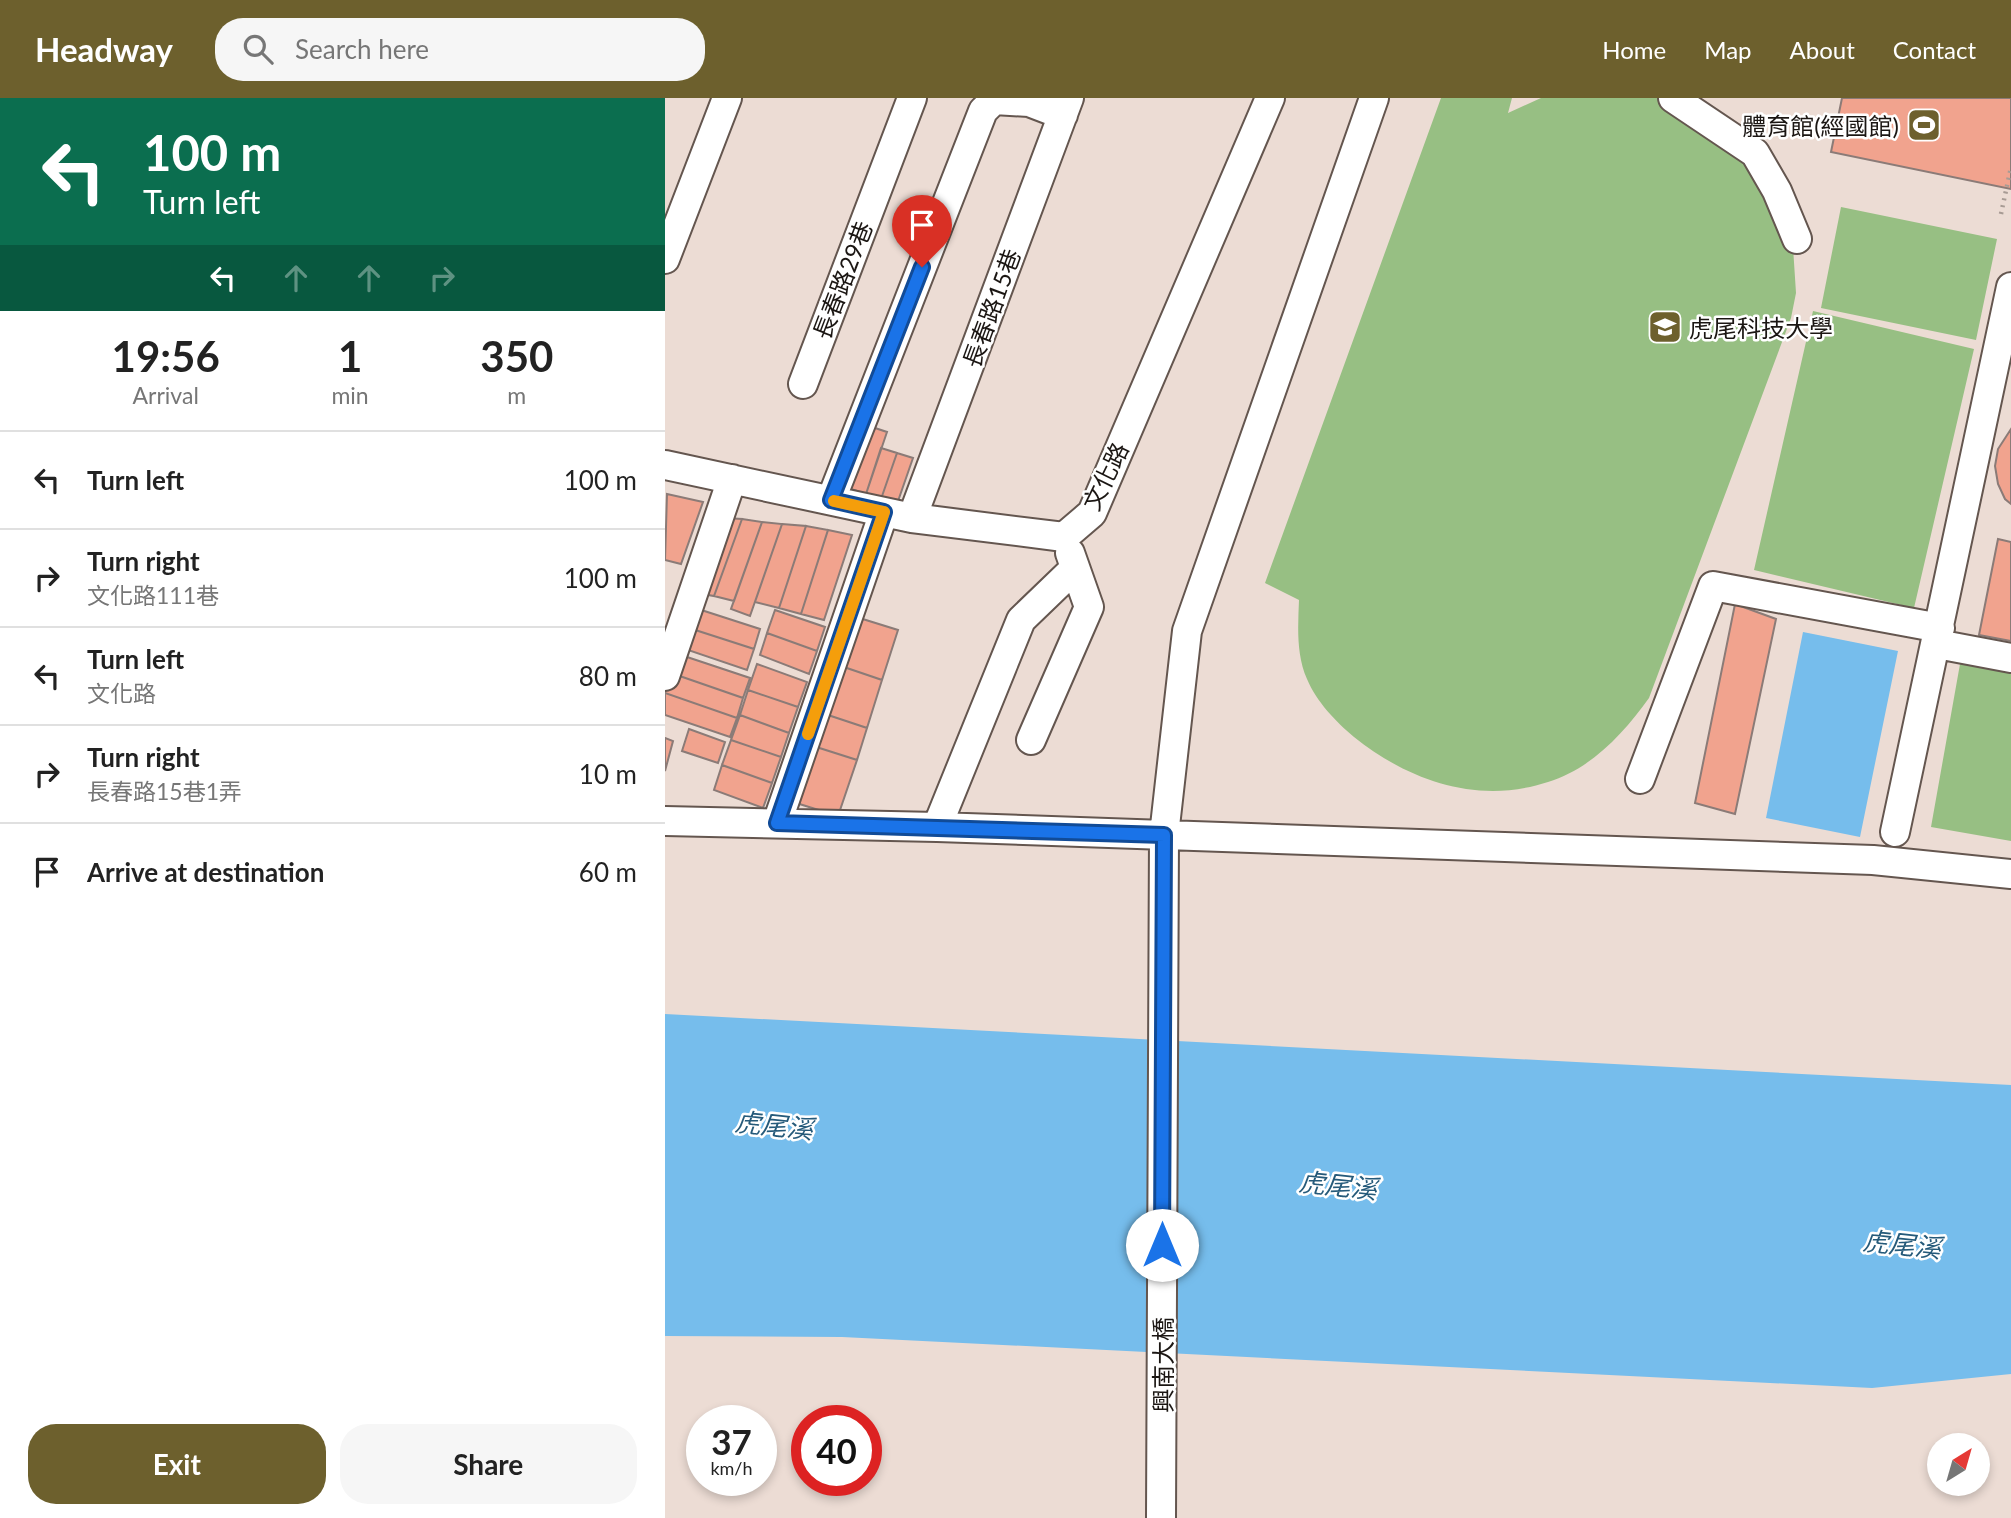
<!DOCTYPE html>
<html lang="en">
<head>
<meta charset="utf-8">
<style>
  :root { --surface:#fff; --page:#f6f6f6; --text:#222; --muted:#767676; --line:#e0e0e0; --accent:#6d602d }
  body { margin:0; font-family:Lato,"Noto Sans TC",sans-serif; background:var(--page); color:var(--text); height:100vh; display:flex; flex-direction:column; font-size:26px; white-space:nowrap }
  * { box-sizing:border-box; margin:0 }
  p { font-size:23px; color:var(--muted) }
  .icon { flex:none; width:38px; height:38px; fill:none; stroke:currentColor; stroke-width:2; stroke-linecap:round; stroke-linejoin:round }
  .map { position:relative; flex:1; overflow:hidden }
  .drawer { display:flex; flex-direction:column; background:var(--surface); width:665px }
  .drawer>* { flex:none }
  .guide { background:#0b6e4f; color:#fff; overflow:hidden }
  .needle { width:46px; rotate:37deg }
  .tools { position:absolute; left:1262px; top:1335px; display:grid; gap:14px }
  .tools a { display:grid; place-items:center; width:63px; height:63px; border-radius:50%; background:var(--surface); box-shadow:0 4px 10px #0003; font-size:35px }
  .speed { position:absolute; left:21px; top:1307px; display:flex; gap:14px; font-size:35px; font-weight:700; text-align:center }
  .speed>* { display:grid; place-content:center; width:91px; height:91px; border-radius:50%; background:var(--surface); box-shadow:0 4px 10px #0003; line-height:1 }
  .speed small { font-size:18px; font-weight:400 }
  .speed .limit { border:10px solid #d22; background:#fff; color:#111 }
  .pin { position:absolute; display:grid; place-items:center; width:60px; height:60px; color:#fff; margin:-72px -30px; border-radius:50% 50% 50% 0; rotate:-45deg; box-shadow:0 0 7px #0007 }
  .pin .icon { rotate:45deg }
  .me { position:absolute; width:77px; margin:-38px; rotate:0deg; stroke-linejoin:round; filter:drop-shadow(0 0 5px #0008) }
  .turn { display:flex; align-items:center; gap:24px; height:147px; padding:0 28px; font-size:32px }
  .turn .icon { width:91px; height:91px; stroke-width:2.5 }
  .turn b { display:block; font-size:49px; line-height:60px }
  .lanes { display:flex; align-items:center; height:66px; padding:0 28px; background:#0003; justify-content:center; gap:35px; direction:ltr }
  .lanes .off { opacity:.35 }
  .eta { display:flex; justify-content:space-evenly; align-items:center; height:119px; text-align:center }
  .eta b { font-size:42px; font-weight:700; line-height:49px }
  .action { display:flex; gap:14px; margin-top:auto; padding:14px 28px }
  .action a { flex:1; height:80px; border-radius:28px; background:var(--accent); color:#fff; font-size:28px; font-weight:700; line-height:80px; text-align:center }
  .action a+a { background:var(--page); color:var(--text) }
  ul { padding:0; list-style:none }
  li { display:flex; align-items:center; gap:21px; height:98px; padding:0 28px; border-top:2px solid var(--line) }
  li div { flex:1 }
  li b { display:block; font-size:26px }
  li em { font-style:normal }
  header { display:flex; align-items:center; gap:42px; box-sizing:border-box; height:98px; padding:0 35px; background:var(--accent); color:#fff }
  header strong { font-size:33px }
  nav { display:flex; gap:38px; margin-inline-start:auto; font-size:24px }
  .search { width:490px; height:63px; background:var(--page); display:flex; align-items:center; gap:18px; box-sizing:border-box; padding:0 24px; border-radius:28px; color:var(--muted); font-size:26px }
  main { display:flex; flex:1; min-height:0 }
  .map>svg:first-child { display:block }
  .green { fill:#97bf83 }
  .water { fill:#76bdec }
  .building { fill:#f1a38e; stroke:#8b7b77; stroke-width:2 }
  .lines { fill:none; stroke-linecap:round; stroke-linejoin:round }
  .minor-casing { stroke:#64564f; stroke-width:32 }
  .path { stroke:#a79b94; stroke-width:4.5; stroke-dasharray:2 5; stroke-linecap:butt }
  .minor { stroke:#fff; stroke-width:28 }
  .route-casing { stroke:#114b97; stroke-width:18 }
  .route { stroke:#1a73e8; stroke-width:12 }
  .slow { stroke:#f59e0b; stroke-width:12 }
  .labels { text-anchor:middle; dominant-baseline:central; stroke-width:5; stroke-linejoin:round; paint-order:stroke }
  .poi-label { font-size:24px; fill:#1b1613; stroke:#fff; text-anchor:end }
  .street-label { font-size:24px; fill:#1b1613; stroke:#fff }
  .water-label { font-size:26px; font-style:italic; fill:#255a7a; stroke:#fff }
</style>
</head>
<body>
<header>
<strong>Headway</strong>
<div class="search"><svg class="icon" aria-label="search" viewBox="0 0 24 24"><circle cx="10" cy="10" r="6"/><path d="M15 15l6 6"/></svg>Search here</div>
<nav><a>Home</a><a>Map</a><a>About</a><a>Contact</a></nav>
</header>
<main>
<section class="drawer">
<div class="guide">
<div class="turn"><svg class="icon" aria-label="left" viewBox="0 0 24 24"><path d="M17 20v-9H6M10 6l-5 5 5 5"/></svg><div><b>100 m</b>Turn left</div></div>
<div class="lanes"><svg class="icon" aria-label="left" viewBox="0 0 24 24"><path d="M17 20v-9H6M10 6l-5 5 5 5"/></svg><svg class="icon off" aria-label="ahead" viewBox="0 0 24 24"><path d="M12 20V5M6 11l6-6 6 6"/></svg><svg class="icon off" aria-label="ahead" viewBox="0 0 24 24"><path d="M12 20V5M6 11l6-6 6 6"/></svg><svg class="icon off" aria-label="right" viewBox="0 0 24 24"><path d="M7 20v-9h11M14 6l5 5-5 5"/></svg></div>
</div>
<div class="eta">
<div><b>19:56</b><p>Arrival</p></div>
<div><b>1</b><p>min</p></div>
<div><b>350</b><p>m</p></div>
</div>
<ul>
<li><svg class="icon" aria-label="left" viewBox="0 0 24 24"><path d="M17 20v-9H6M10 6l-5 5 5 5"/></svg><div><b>Turn left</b></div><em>100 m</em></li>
<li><svg class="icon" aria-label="right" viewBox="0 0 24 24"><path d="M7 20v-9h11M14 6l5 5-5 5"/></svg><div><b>Turn right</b><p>文化路111巷</p></div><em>100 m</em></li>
<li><svg class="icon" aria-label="left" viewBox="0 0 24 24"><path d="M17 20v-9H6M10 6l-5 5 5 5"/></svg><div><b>Turn left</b><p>文化路</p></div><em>80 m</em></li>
<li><svg class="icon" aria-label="right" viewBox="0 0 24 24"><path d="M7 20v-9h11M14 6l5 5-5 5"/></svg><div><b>Turn right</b><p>長春路15巷1弄</p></div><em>10 m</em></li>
<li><svg class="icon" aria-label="arrive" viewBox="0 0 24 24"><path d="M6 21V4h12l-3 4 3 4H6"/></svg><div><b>Arrive at destination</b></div><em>60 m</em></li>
</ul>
<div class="action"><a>Exit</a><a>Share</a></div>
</section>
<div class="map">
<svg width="1346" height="1420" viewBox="0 0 1346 1420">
  <rect width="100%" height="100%" fill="#ecdcd4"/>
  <path class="green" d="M776 0H847L843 15 876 0H1001L1084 60 1128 149 1131 195 1126 220 984 600C959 635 926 671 883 684 813 707 744 683 689 639 671 624 651 603 642 581 631 556 633 528 634 502L600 485Z
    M1176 109 1332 141 1311 242 1156 210Z
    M1148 213 1309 251 1249 510 1089 472Z
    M1295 566 1346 575V743L1266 729Z"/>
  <path class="water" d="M1138 534 1233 553 1195 739 1101 720Z
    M0 916 1346 987V1276L1207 1290 177 1239 0 1238Z"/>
  <path class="building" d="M1177 0H1346V91L1166 54Z
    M204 328 222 334 201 396 183 390Z
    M1346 331V406L1340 401 1333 386 1330 368 1333 351Z
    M216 350 232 355 216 401 201 396Z
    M232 355 248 360 232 406 216 401Z
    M2 396 38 404 16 466 0 462Z
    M59 420 77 421 49 498 32 495Z
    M77 421 97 424 69 503 49 498Z
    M97 424 117 426 85 518 66 511Z
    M117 426 141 428 114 510 90 504Z
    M141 428 163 432 136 516 114 510Z
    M163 432 187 437 159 522 136 516Z
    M1333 441 1346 444V543L1314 537Z
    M1070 506 1111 521 1070 716 1030 705Z
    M27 509 95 531 89 551 21 529Z
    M110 512 160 529 152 553 102 535Z
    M188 518 233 532 217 582 173 567Z
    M21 529 89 551 82 572 14 549Z
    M102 535 152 553 144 576 95 557Z
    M13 556 85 580 78 600 6 575Z
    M92 566 142 584 133 609 83 592Z
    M173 567 217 582 202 630 163 617Z
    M6 575 78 600 72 620 0 595Z
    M83 592 133 609 124 635 75 617Z
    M0 595 72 620 65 639 0 617Z
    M75 617 124 635 116 659 66 642Z
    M163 617 202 630 192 662 145 647Z
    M24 631 60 644 53 665 17 653Z
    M0 640 8 643 0 673Z
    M66 642 116 659 107 685 57 667Z
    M145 647 192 662 173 718 128 704Z
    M57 667 107 685 98 710 49 692Z"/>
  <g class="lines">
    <defs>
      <path id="minor" d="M1008 0 1090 55 1112 93 1132 141
        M0 161 62 0
        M138 286 247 0
        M0 367 247 420 399 439 427 415 605 0
        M166 402 318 13 329 2 364 4 398 17
        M247 420 404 0
        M1272 546 1346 560
        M0 578 67 381
        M366 642 424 509 405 455
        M975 681 1048 488 1275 530
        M0 723 272 729 1208 762 1346 776
        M112 725 219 414
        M272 729 356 522 410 470
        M1230 734 1346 189
        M496 1420 499 737 522 533 709 0"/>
    </defs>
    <use href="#minor" class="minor-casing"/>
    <path class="path" d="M1336 116 1346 69"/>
    <use href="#minor" class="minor"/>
  </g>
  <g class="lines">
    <defs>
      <path id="route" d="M257 169 166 402 219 414 112 725 499 737 497 1147"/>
    </defs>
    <use href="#route" class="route-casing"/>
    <use href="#route" class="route"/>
    <path class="slow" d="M143 636 219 414 169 403"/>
  </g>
  <defs>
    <symbol id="stadium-square" viewBox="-11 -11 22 22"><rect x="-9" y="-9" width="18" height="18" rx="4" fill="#6d602d" stroke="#fff"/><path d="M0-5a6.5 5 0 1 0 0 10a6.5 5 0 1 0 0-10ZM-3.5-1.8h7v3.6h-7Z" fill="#fff"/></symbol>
    <symbol id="university-square" viewBox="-11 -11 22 22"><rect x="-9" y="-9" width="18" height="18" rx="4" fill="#6d602d" stroke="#fff"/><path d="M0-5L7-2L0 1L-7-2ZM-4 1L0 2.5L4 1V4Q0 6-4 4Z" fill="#fff"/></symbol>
  </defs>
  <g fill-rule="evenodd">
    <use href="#stadium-square" x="1240" y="8" width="38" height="38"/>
    <use href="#university-square" x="981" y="210" width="38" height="38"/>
  </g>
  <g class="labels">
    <g class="poi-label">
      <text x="1234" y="27">體育館(經國館)</text>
      <text x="1024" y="229" text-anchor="start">虎尾科技大學</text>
    </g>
    <g class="street-label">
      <text transform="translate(177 182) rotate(-69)">長春路29巷</text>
      <text transform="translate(326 210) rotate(-70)">長春路15巷</text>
      <text transform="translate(440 378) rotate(-64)">文化路</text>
      <text transform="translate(497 1267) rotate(-90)">興南大橋</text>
    </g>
    <g class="water-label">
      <text transform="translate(109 1027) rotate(6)">虎尾溪</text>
      <text transform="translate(673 1087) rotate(6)">虎尾溪</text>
      <text transform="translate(1237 1146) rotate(6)">虎尾溪</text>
    </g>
  </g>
</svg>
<div class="tools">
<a><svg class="needle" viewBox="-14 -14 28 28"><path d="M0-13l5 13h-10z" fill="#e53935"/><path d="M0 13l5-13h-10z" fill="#767676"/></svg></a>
</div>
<div class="speed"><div>37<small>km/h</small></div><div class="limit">40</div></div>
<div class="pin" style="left:257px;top:169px;background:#d93025"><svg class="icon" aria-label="arrive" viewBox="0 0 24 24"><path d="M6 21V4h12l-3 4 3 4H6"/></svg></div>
<svg class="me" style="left:497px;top:1147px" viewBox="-20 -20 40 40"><circle r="19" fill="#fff"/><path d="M0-13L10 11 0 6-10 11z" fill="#1a73e8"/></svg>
</div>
</main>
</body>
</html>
